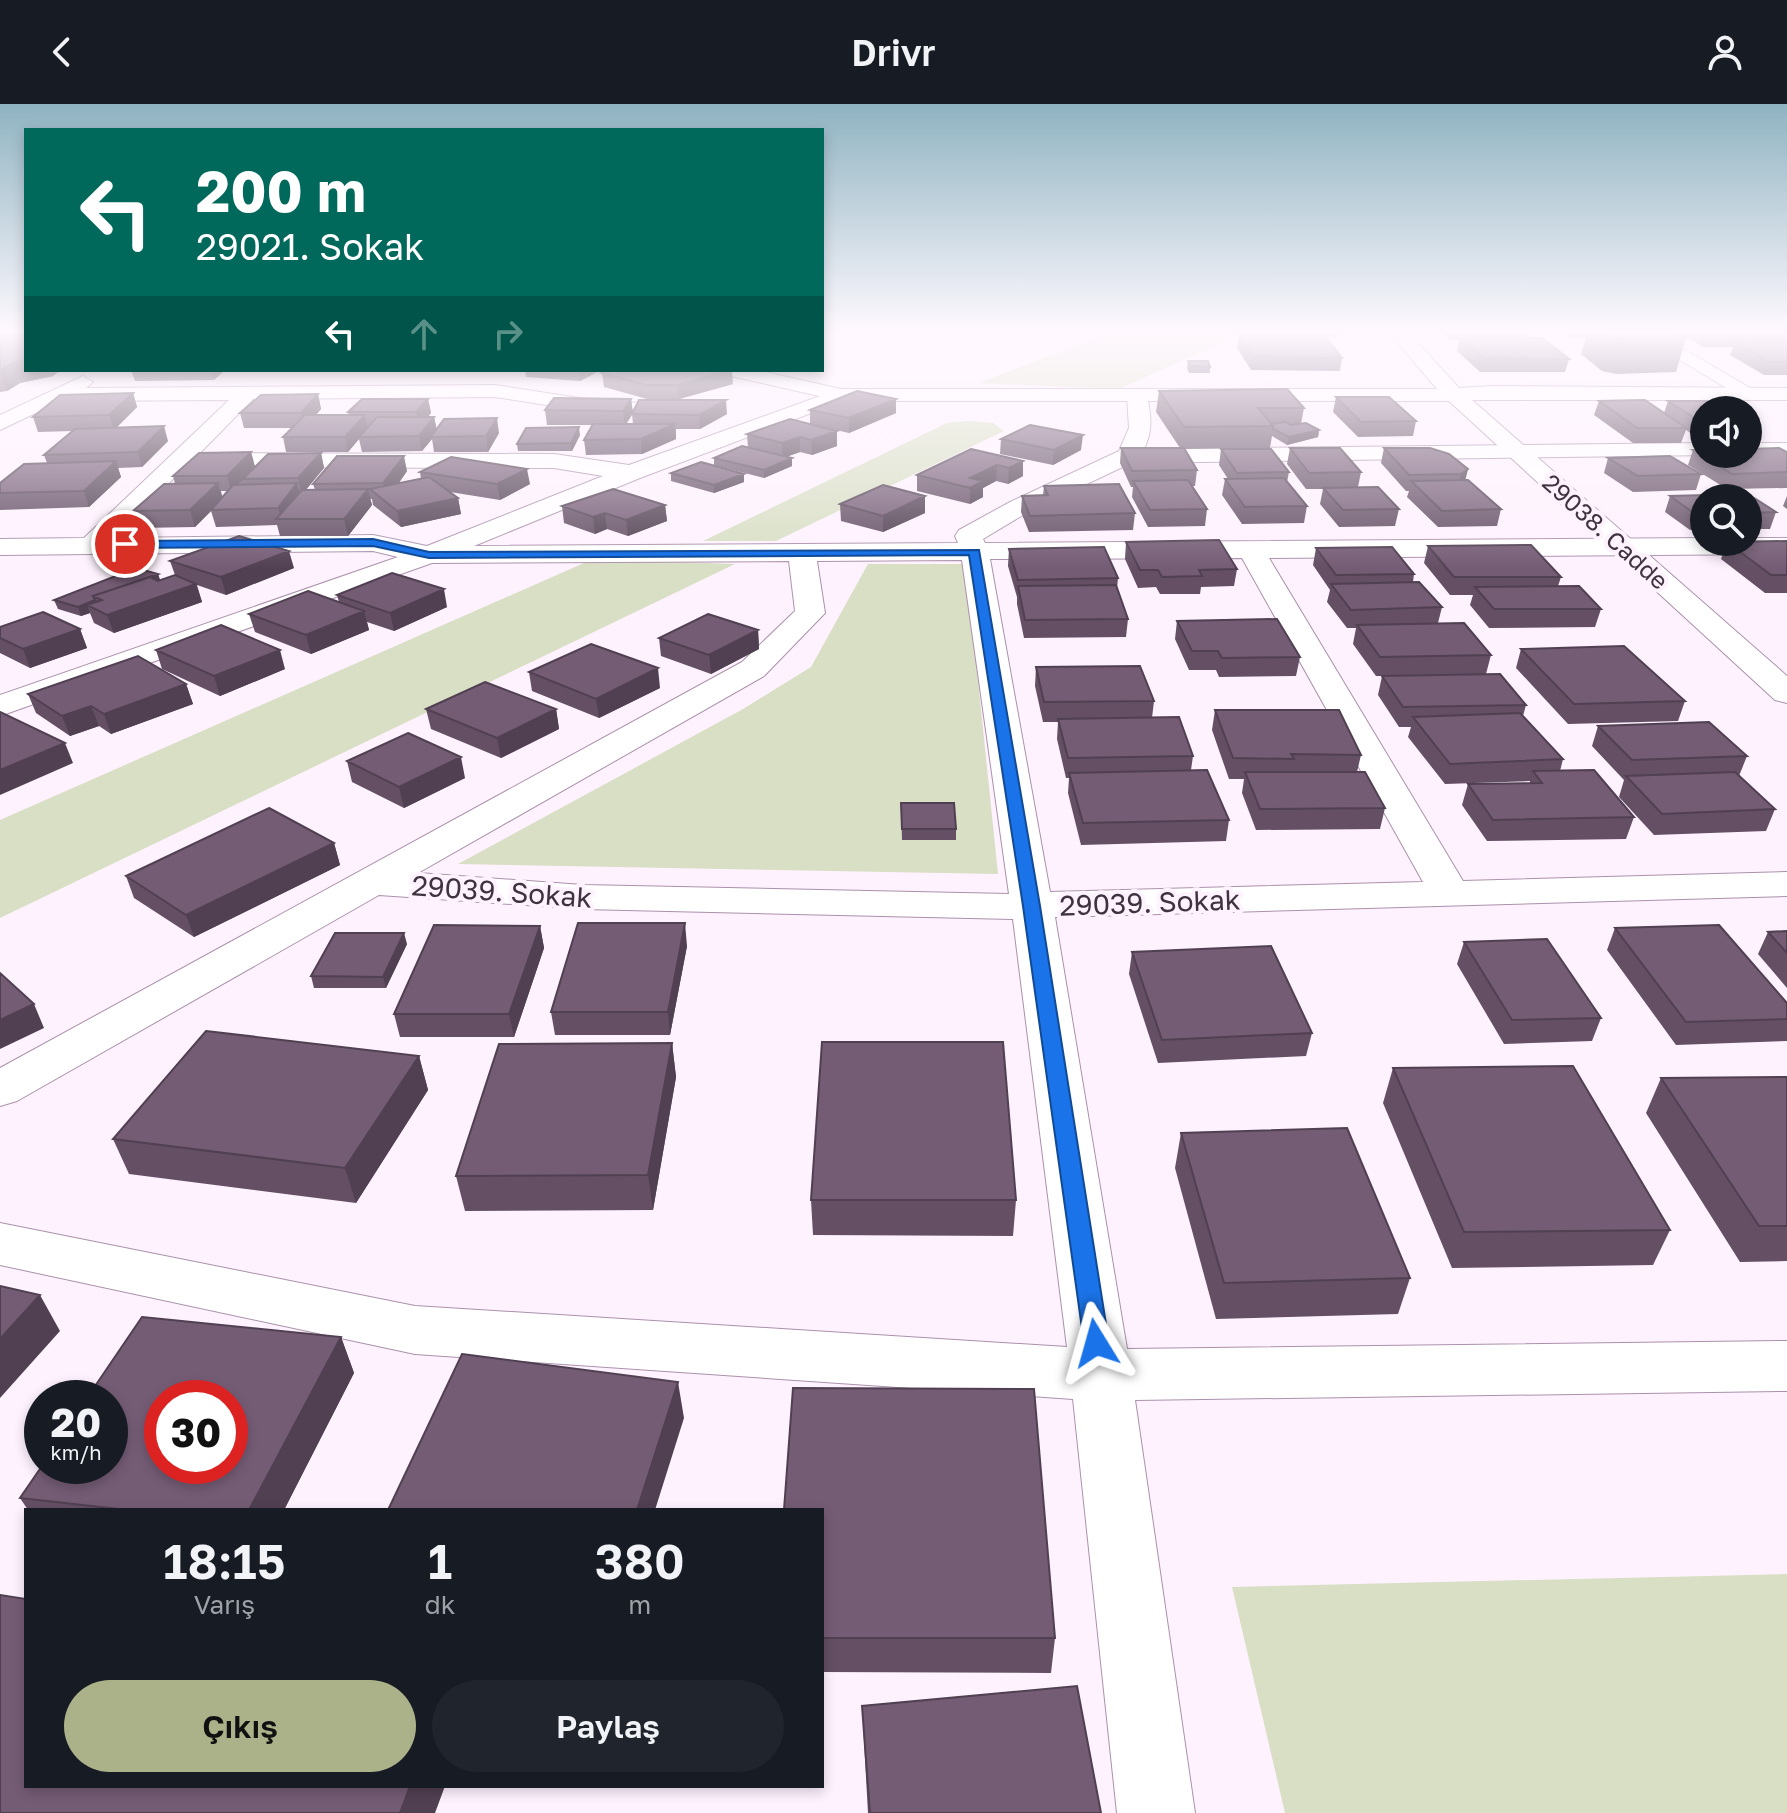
<!DOCTYPE html>
<html lang="tr">
<head>
<meta charset="utf-8">
<style>
  :root { --surface:#171b24; --page:#20242c; --text:#f1f3f6; --muted:#9ea1a6; --accent:#abb289 }
  body { margin:0; font-family:"Golos Text",sans-serif; background:var(--page); color:var(--text); height:100vh; display:flex; flex-direction:column; font-size:30px; white-space:nowrap }
  * { box-sizing:border-box; margin:0 }
  p { font-size:26px; color:var(--muted) }
  .icon { flex:none; width:44px; height:44px; fill:none; stroke:currentColor; stroke-width:2; stroke-linecap:round; stroke-linejoin:round }
  .map { position:relative; flex:1; overflow:hidden }
  .panel { position:absolute; left:24px; top:1404px; width:800px; height:280px; display:flex; flex-direction:column; background:var(--surface); border-radius:0px; box-shadow:0 4px 12px #0003 }
  .panel>* { flex:none }
  .hud { position:absolute; left:24px; top:24px; width:800px; height:244px; border-radius:0px; box-shadow:0 4px 12px #0003; background:#00695c; color:#fff; overflow:hidden }
  .tools { position:absolute; left:1690px; top:292px; display:grid; gap:16px }
  .tools a { display:grid; place-items:center; width:72px; height:72px; border-radius:50%; background:var(--surface); box-shadow:0 4px 12px #0003; font-size:40px }
  .speed { position:absolute; left:24px; top:1276px; display:flex; gap:16px; font-size:40px; font-weight:700; text-align:center }
  .speed>* { display:grid; place-content:center; width:104px; height:104px; border-radius:50%; background:var(--surface); box-shadow:0 4px 12px #0003; line-height:1 }
  .speed small { font-size:20px; font-weight:400 }
  .speed .limit { border:12px solid #d22; background:#fff; color:#111 }
  .pin { position:absolute; display:grid; place-items:center; width:68px; height:68px; color:#fff; margin:-34px; border:4px solid #fff; border-radius:50%; box-shadow:0 2px 8px #0007 }
  .me { position:absolute; width:88px; margin:-44px; rotate:352deg; stroke-linejoin:round; filter:drop-shadow(0 0 6px #0008) }
  .turn { display:flex; align-items:center; gap:28px; height:168px; padding:0 40px; font-size:36px }
  .turn .icon { width:104px; height:104px; stroke-width:2.5 }
  .turn b { display:block; font-size:56px; line-height:68px }
  .lanes { display:flex; align-items:center; height:76px; padding:0 40px; background:#0003; justify-content:center; gap:40px; direction:ltr }
  .lanes .off { opacity:.35 }
  .eta { display:flex; justify-content:space-evenly; align-items:center; height:136px; text-align:center }
  .eta b { font-size:48px; font-weight:600; line-height:56px }
  .cta { display:flex; gap:16px; margin-top:auto; padding:16px 40px }
  .cta a { flex:1; height:92px; border-radius:48px; background:var(--accent); color:#111; font-size:32px; font-weight:600; line-height:92px; text-align:center }
  .cta a+a { background:var(--page); color:var(--text) }
  header { display:flex; justify-content:space-between; align-items:center; height:104px; padding:0 40px; background:var(--surface); font-size:36px; font-weight:600 }
  .map>svg:first-child { display:block }
  .green { fill:#d8dfc4 }
  .lines { fill:none; stroke-linecap:round; stroke-linejoin:round }
  .street-casing { stroke:#ab91ab; stroke-width:2 }
  .secondary-casing { stroke:#ab91ab; stroke-width:2 }
  .street { fill:#fff; fill-rule:evenodd }
  .secondary { fill:#fff; fill-rule:evenodd }
  .wall { fill:#644f65; fill-rule:evenodd }
  .shaded-wall { fill:#514052 }
  .building { fill:#745c75; stroke:#514052; stroke-width:2; fill-rule:evenodd }
  .route { fill:#1a73e8; stroke:#114b97; stroke-width:2 }
  .labels { text-anchor:middle; dominant-baseline:central; stroke-width:8; stroke-linejoin:round; paint-order:stroke }
  .far-street-label { font-size:24px; fill:#3e343f; stroke:#fef2fe }
  .street-label { font-size:28px; fill:#3e343f; stroke:#fef2fe }
</style>
</head>
<body>
<header><svg class="icon" aria-label="back" viewBox="0 0 24 24"><path d="M15 5l-7 7 7 7"/></svg>Drivr<svg class="icon" aria-label="person" viewBox="0 0 24 24"><circle cx="12" cy="8" r="4"/><path d="M4 21q1-7 8-7t8 7"/></svg></header>
<div class="map">
<svg width="1787" height="1709" viewBox="0 0 1787 1709">
  <rect width="100%" height="100%" fill="#fef2fe"/>
  <path class="green" d="M1115 226H1249L1119 285 979 279Z
    M970 317 993 319 1004 327 776 437H703L947 319Z
    M593 455 735 460 0 814V716Z
    M868 460H966L998 770 458 760 743 605 811 563Z
    M1787 1470V1709H1285L1232 1483Z"/>
  <g class="lines">
    <defs>
      <path id="street" d="M1630 226H1652L1760 290 1750 296 1743 294Z
        M83 272 93 278 86 284 495 281 605 298 704 300 707 305 696 311 605 310 495 293 253 295 200 349 554 350 629 361 834 287 841 285 851 291 848 295 640 374 474 442 958 439 955 432 959 426 1010 398 1119 347 1129 324 1127 292 1137 286 1147 292C1151 311 1153 327 1144 345L1704 339V350L1712 351 1131 359 1028 408 983 435 985 439 1704 434V438H1748V434H1787V450L1269 454 1463 777 1787 768V792L1055 813 1127 1245 1787 1237V1287L1135 1296 1195 1709H1117L1073 1295 415 1250 0 1161V1119L415 1202 1067 1243 1013 815 583 805 379 791 17 997 0 1002V964L742 558 795 507 789 457 432 459 0 612V591L398 453 373 447 0 451V435L84 434 229 296 61 297 0 326V311ZM185 363 554 364 603 372 427 442 373 431 115 434ZM1242 454 1423 778 1050 788 990 455ZM962 456 1009 790 583 781 418 769 764 572 825 509 817 457Z
        M1748 339H1787V353L1740 351 1748 350Z"/>
      <path id="secondary" d="M1387 226H1406L1459 284 1492 282 1787 284V296H1472L1787 572V599L1775 596 1449 297H841L722 270 719 266H756L841 285H1437Z"/>
    </defs>
    <use href="#street" class="street-casing"/>
    <use href="#secondary" class="secondary-casing"/>
    <use href="#street" class="street"/>
    <use href="#secondary" class="secondary"/>
  </g>
  <path class="wall" d="M0 226 53 272 20 279 7 287 0 288Z
    M1312 226H1340L1342 227 1340 233H1325L1342 254 1340 267 1251 266 1237 244 1239 231H1316Z
    M1438 226H1529L1527 234 1569 255 1565 268H1480L1457 247 1459 236H1450Z
    M1558 226H1673L1686 234 1676 268 1616 270 1602 267 1581 250 1586 234H1572Z
    M1675 226H1782L1787 228V271H1764L1730 251 1733 243H1703Z
    M1188 257 1210 263V269H1189L1187 264Z
    M131 266H225L214 276 135 277Z
    M410 266H479L411 268Z
    M525 266H601L580 277 526 273Z
    M602 269 733 280 679 295H647L604 283Z
    M1159 287 1304 304 1301 320 1319 326 1318 333 1287 341 1272 332 1270 344 1185 345 1197 366 1195 382H1192L1207 405 1205 422 1148 423 1132 393 1133 383H1131L1120 359 1121 344H1180L1156 308Z
    M133 289 137 303 116 324 168 337 142 363 118 364 121 373 89 403 0 406V379L47 359 44 351 73 327 38 328 33 313Z
    M318 290 321 305 316 311H349L348 308 428 295 431 309 428 313H434L437 326 499 329 488 348H434L432 335 422 347 362 348 359 335 348 348H286L283 333 292 324H244L240 309Z
    M1336 293 1416 317 1413 332 1358 333 1333 308Z
    M631 295 633 309 626 320H633L632 310H727L700 325H676V335L642 350 586 351 584 336 592 321H547L545 306Z
    M896 295V309L849 329 814 321 837 327V342L812 351 800 348 786 353 792 354V362L764 374 714 361V354L748 344 747 330 810 320V306Z
    M1599 297 1664 309 1668 297 1704 306V339L1686 326 1681 339H1633L1594 311Z
    M1748 321 1752 324 1748 335Z
    M580 331 572 347H518L517 340Z
    M1001 335 1081 346 1053 361 1000 350Z
    M1290 344 1361 368 1358 383 1399 405 1395 422 1339 423 1320 400 1323 385H1306L1287 360Z
    M1384 344 1468 365 1465 376 1501 405 1497 422 1438 423 1407 393 1409 387H1406L1381 359Z
    M1221 345 1289 368 1287 378 1307 402 1304 419 1242 420 1222 391 1225 375H1228L1219 361Z
    M1693 346 1787 348V384L1727 385 1688 361Z
    M251 348 255 363 321 349 324 364 306 386H315L313 380 407 367 399 379 421 375 420 368 530 380 500 396 450 388 458 394 461 410 401 423 373 401 372 395H370L372 401 348 432H280L277 421 216 423 211 407 195 423 138 424 133 407 175 380 173 372ZM221 387H228L222 393Z
    M1608 354 1701 370 1696 386 1633 388 1604 369Z
    M1023 357V372L1008 380 996 377 983 384V393L970 400 917 387V371Z
    M671 369 744 378 714 389 671 377Z
    M1044 382 1135 409 1133 426 1029 428 1021 408 1022 392 1043 391Z
    M1748 390 1776 408 1770 425H1748V394H1704V426H1690L1665 408 1670 392Z
    M1787 392V405L1783 402Z
    M840 400 925 409 883 428 841 417Z
    M665 401 667 417 628 432 607 425 595 430 564 419 562 402Z
    M1787 437V489H1765L1721 455 1727 438Z
    M1126 438 1237 465 1234 482 1201 483 1200 490H1160L1156 483 1138 484 1125 455Z
    M1428 442 1561 473 1558 482 1601 505 1595 523 1489 524 1470 501 1473 491H1450L1424 459Z
    M1316 444 1414 470 1413 478 1442 503 1438 519 1491 551 1486 570 1526 601 1523 612 1563 655 1560 667 1634 713 1626 735 1487 737 1462 701 1468 680 1530 679V677L1445 680 1408 633 1411 623H1399L1378 591 1382 572H1376L1353 540 1356 524H1347L1327 498 1330 486 1313 461Z
    M1009 445 1118 474 1117 484 1128 515 1126 533 1024 534 1017 500V493L1008 462Z
    M170 457 294 464 226 491 197 481 202 498 114 529 94 519 90 509 81 512 58 505 54 496 158 470 160 476 175 471Z
    M337 491 447 503 394 527 367 518 369 526 311 550 255 528 249 510 339 498Z
    M1177 517 1300 553 1296 572 1219 573 1216 566H1189L1175 535Z
    M0 523 80 525 87 544 30 564 0 549Z
    M758 526 759 545 711 570 661 552 659 534Z
    M1521 545 1685 597 1678 617 1568 620 1516 564Z
    M156 546 285 565 220 592 162 565Z
    M1036 563 1154 597 1152 614 1193 652 1191 666 1229 716 1226 737 1081 741 1068 689 1069 674H1066L1057 635 1058 618H1043L1035 582Z
    M529 568 660 584 599 614 532 587Z
    M186 580 193 600 111 630 99 622 70 632 36 609 28 590Z
    M426 605H556L559 625 501 654 431 625Z
    M1215 606 1361 651 1357 668 1385 704 1380 725 1256 726 1242 689 1244 675H1229L1212 626Z
    M1598 622 1747 652 1739 672 1775 705 1766 727 1654 731 1619 693 1624 676 1592 642Z
    M347 657 465 674 404 704 352 678Z
    M901 699 956 725V736H902Z
    M334 739 340 761 194 833 134 794 126 772Z
    M540 822 544 844 514 933H400L394 910Z
    M1615 824 1787 899V937L1676 941 1607 846Z
    M1787 827V884L1758 850 1768 828Z
    M1464 838 1601 914 1592 937 1504 940 1457 860Z
    M407 840 386 884H314L311 872Z
    M687 842 670 931H555L551 908Z
    M1132 848 1312 929 1306 952 1158 959 1129 870Z
    M672 939 676 973 653 1106 465 1107 456 1072Z
    M419 952 428 986 356 1099 129 1070 113 1035Z
    M1393 964 1670 1126 1653 1161 1452 1164 1383 999Z
    M1787 973V1157L1740 1158 1646 1009 1661 974Z
    M1181 1029 1410 1174 1398 1210 1216 1215 1175 1064Z
    M811 1096H1016L1013 1132 813 1131Z
    M341 1233 354 1269 284 1406H28L20 1394Z
    M822 1406 1055 1534 1051 1569 822 1568Z
    M862 1602 1101 1709H868Z"/>
  <path class="shaded-wall" d="M26 256V266H61L53 272 20 279 7 287 0 267 13 259Z
    M211 266H225L214 276Z
    M578 266H601L580 277Z
    M732 266 733 280 679 295 677 281Z
    M133 289 137 303 114 326 109 311Z
    M318 290 321 305 304 324 301 309Z
    M428 295 431 309 419 322 416 308Z
    M631 295 633 309 625 322 623 307Z
    M896 295V309L849 329V314Z
    M726 296 727 310 700 325 699 311Z
    M365 311 368 325 359 333V335L348 348 345 333Z
    M434 313 437 328 431 333 432 335 422 347 419 332Z
    M497 314 499 329 488 348 486 332Z
    M675 320 676 335 642 350 641 335Z
    M164 322 168 337 142 363 138 348Z
    M579 323 580 331 572 347 571 339Z
    M1319 326 1318 333 1287 341 1289 333Z
    M837 327V342L812 351 811 336Z
    M1083 331 1081 346 1053 361 1054 346Z
    M800 333V348L783 354 782 339Z
    M251 348 255 363 231 387 227 372Z
    M321 349 324 364 302 390 298 374Z
    M404 352 407 367 387 395 383 379Z
    M792 354V362L764 374V366Z
    M116 357 121 373 89 403 84 387Z
    M1023 357V372L1008 380 1009 364Z
    M997 361 996 377 983 384V393L970 400V374Z
    M527 365 530 380 500 396 497 380Z
    M1468 365 1464 381 1457 386 1461 370Z
    M744 370V378L714 389V381Z
    M218 379 223 395 195 423 190 406Z
    M297 379 301 395 281 415 278 404Z
    M368 385 372 401 348 432 344 415Z
    M925 392V409L883 428V412Z
    M458 394 461 410 401 423 397 407Z
    M665 401 667 417 628 432 626 416Z
    M605 409 607 425 595 430 593 413Z
    M289 447 294 464 226 491 221 473Z
    M158 470 161 479 102 496Z
    M196 480 202 498 114 529 107 511Z
    M444 485 447 503 394 527 390 509Z
    M95 496 98 505 87 501 90 509 81 512 78 503Z
    M364 507 369 526 311 550 306 531Z
    M80 525 87 544 30 564 23 545Z
    M758 526 759 545 711 570 709 551Z
    M280 546 285 565 220 592 214 572Z
    M658 564 660 584 599 614 596 595Z
    M186 580 193 600 111 630 104 610Z
    M91 602 99 622 70 632 62 612Z
    M556 605 559 625 501 654 497 634Z
    M65 639 73 659 0 691V666Z
    M461 653 465 674 404 704 399 683Z
    M334 739 340 761 194 833 186 811Z
    M685 819 687 842 670 931 668 908Z
    M540 822 544 844 514 933 509 910Z
    M404 829 407 840 386 884 383 873Z
    M34 900 44 924 0 945V916Z
    M672 939 676 973 653 1106 648 1071Z
    M419 952 428 986 356 1099 345 1064Z
    M40 1191 60 1227 0 1294V1235Z
    M341 1233 354 1269 284 1406H249Z
    M678 1278 684 1314 655 1406H637Z
    M410 1682H445L435 1709H400Z"/>
  <path class="building" d="M0 226H26V256L13 259 0 267Z
    M1318 226H1340L1342 227H1319Z
    M1601 226H1673L1686 234 1626 236 1611 234Z
    M1700 226H1782L1787 228V230H1707Z
    M1239 231H1324L1342 254 1253 253Z
    M1460 234H1542L1569 255 1484 254Z
    M1734 238 1787 239V258H1769Z
    M1188 257H1208L1210 263 1190 262Z
    M613 266H732L677 281H646L602 269Z
    M1287 285 1304 304H1258L1273 322 1184 323 1159 287Z
    M857 287 896 295 849 314 810 306Z
    M133 289 109 311 33 313 60 291Z
    M318 290 301 309H240L261 291Z
    M1336 293H1389L1416 317 1361 318Z
    M554 294 631 295 623 307 545 306Z
    M362 295H428L416 308H348Z
    M639 296H726L699 311 632 310Z
    M1645 296 1686 324H1637L1599 297Z
    M1668 297H1709L1724 306H1704V320Z
    M305 311H365L345 333H283Z
    M377 313H434L419 332 359 333Z
    M497 314 486 332 431 333 444 315Z
    M790 315 837 327 811 336 800 333 782 339 747 330Z
    M1286 318 1291 321 1306 319 1319 326 1289 333 1273 325V322L1271 320Z
    M593 320H675L641 335 584 336Z
    M1030 321 1083 331 1054 346 1001 335Z
    M164 322 138 348 44 351 75 325Z
    M579 323 571 339 517 340 526 324Z
    M742 342 792 354 764 366 714 354Z
    M1121 344H1184L1197 366 1132 367Z
    M1290 344H1340L1361 368 1309 369Z
    M1384 344H1430L1449 350 1468 365 1461 370 1409 371Z
    M1779 344 1787 348V368L1732 370 1693 346H1704V350H1748V345Z
    M971 345 1023 357 1009 364 997 361 970 374 983 377 970 384 917 371Z
    M1221 345H1271L1289 368 1237 369Z
    M251 348 227 372H173L199 349Z
    M321 349 298 374 243 375 268 350Z
    M337 352H404L383 379 313 380Z
    M1670 352 1701 370 1638 372 1608 354Z
    M451 353 527 365 497 380 420 368Z
    M116 357 84 387 0 389V379L24 360Z
    M701 358 744 370 714 381 671 369Z
    M429 373 458 394 397 407 370 385Z
    M1284 374 1307 402 1245 403 1225 375Z
    M1188 376 1207 405 1150 406 1133 377Z
    M1468 376 1501 405 1442 407 1411 377Z
    M218 379 190 406 133 407 164 380Z
    M297 379 278 404 211 406 233 381Z
    M1119 380 1135 409 1030 412 1022 392 1048 391 1044 382Z
    M883 381 925 392 883 412 840 400Z
    M1378 383 1399 405 1343 406 1323 384Z
    M368 385 344 415H276L302 386Z
    M613 385 665 401 626 416 605 409 593 413 562 402Z
    M1748 390 1776 408 1748 409V394H1704V410H1695L1670 392Z
    M239 432 289 447 221 473 170 457Z
    M1219 436 1237 465 1199 466 1202 472 1162 473 1158 466H1140L1126 438Z
    M1787 437V471H1771L1727 438Z
    M1531 441 1561 473H1454L1428 442Z
    M1104 443 1118 474 1018 476 1009 445Z
    M1392 443 1414 470 1336 471 1316 444Z
    M136 464 158 470 93 492 95 496 78 503 54 496Z
    M392 469 444 485 390 509 337 491Z
    M175 471 196 480 107 511 87 501 102 496 93 492 150 473 158 477Z
    M1419 478 1442 503 1351 506 1331 480Z
    M1116 481 1128 515 1025 516 1018 482Z
    M1579 482 1601 505H1494L1475 483Z
    M308 487 364 507 306 531 249 510Z
    M43 508 80 525 23 545 0 534V523Z
    M708 510 758 526 709 551 659 534Z
    M1277 515 1300 553 1222 554 1218 547H1192L1177 517Z
    M1464 519 1491 551 1380 553 1357 521Z
    M221 521 280 546 214 572 156 546Z
    M591 540 658 564 596 595 529 568Z
    M1624 542 1685 597 1574 600 1521 545Z
    M138 552 186 580 104 610 91 602 62 612 28 590Z
    M1140 562 1154 597 1044 598 1036 563Z
    M1500 570 1526 601 1403 603 1382 572Z
    M485 578 556 605 497 634 426 605Z
    M1215 606H1339L1361 651 1291 650 1294 655 1233 654Z
    M0 608 65 639 0 666Z
    M1520 609 1563 655 1450 660 1413 613Z
    M1179 613 1193 652 1068 654 1058 615Z
    M1709 618 1747 652 1632 656 1598 622Z
    M408 629 461 653 399 683 347 657Z
    M1207 666 1229 716 1083 719 1069 669Z
    M1594 666 1634 713 1493 716 1468 680 1542 679 1533 667Z
    M1245 668H1365L1385 704 1260 705Z
    M1735 668 1775 705 1662 710 1626 672Z
    M901 699H954L956 725H902Z
    M269 704 334 739 186 811 126 772Z
    M578 819H685L668 908H551Z
    M434 821 540 822 509 910H394Z
    M1719 821 1787 899V915L1686 918 1615 824Z
    M1787 827V849L1768 828Z
    M335 829H404L383 873 311 872Z
    M1547 835 1601 914 1512 916 1464 838Z
    M1271 842 1312 929 1162 936 1132 848Z
    M0 869 34 900 0 916Z
    M206 927 419 952 345 1064 113 1035Z
    M822 938H1003L1016 1096H811Z
    M672 939 648 1071 456 1072 499 940Z
    M1573 962 1670 1126 1464 1128 1393 964Z
    M1787 973V1122H1759L1661 974Z
    M1347 1024 1410 1174 1224 1179 1181 1029Z
    M0 1182 40 1191 0 1235Z
    M142 1213 341 1233 249 1406H127L20 1394 42 1362H110V1294H87ZM162 1294H230V1362H162Z
    M462 1250 678 1278 637 1406H388Z
    M793 1284 1034 1285 1055 1534H822V1406H784Z
    M0 1491 26 1495V1682H410L400 1709H0Z
    M1077 1582 1101 1709H870L862 1602Z"/>
  <linearGradient id="sky" x2="0" y2="1"><stop stop-color="#8fb3c1"/><stop offset="0.49" stop-color="#fff9ff"/><stop offset="1" stop-color="#fff9ff" stop-opacity="0"/></linearGradient>
  <rect width="1787" height="465" fill="url(#sky)"/>
  <path class="route" d="M373 435 429 448 979 446 1040 802 1109 1239 1105 1246 1096 1249 1088 1246 1084 1239 1023 802 969 451 429 454 373 442 125 444 119 440 125 437Z"/>
  <g class="labels">
    <g class="far-street-label">
      <text transform="translate(1606 427) rotate(42)">29038. Cadde</text>
    </g>
    <g class="street-label">
      <text transform="translate(502 787) rotate(4)">29039. Sokak</text>
      <text transform="translate(1150 798) rotate(-2)">29039. Sokak</text>
    </g>
  </g>
</svg>
<div class="tools">
<a><svg class="icon" aria-label="sound" viewBox="0 0 24 24"><path d="M4 9h4l5-4v14l-5-4H4zM17 9q2 3 0 6"/></svg></a>
<a><svg class="icon" aria-label="search" viewBox="0 0 24 24"><circle cx="10" cy="10" r="6"/><path d="M15 15l6 6"/></svg></a>
</div>
<div class="speed"><div>20<small>km/h</small></div><div class="limit">30</div></div>
<div class="pin" style="left:125px;top:440px;background:#d93025"><svg class="icon" aria-label="arrive" viewBox="0 0 24 24"><path d="M6 21V4h12l-3 4 3 4H6"/></svg></div>
<svg class="me" style="left:1096px;top:1239px" viewBox="-20 -20 40 40"><path d="M0-17L14 15 0 8-14 15z" fill="#1a73e8" stroke="#fff" stroke-width="4"/></svg>
<div class="hud">
<div class="turn"><svg class="icon" aria-label="left" viewBox="0 0 24 24"><path d="M17 20v-9H6M10 6l-5 5 5 5"/></svg><div><b>200 m</b>29021. Sokak</div></div>
<div class="lanes"><svg class="icon" aria-label="left" viewBox="0 0 24 24"><path d="M17 20v-9H6M10 6l-5 5 5 5"/></svg><svg class="icon off" aria-label="ahead" viewBox="0 0 24 24"><path d="M12 20V5M6 11l6-6 6 6"/></svg><svg class="icon off" aria-label="right" viewBox="0 0 24 24"><path d="M7 20v-9h11M14 6l5 5-5 5"/></svg></div>
</div>
<section class="panel">
<div class="eta">
<div><b>18:15</b><p>Varış</p></div>
<div><b>1</b><p>dk</p></div>
<div><b>380</b><p>m</p></div>
</div>
<div class="cta"><a>Çıkış</a><a>Paylaş</a></div>
</section>
</div>
</body>
</html>
